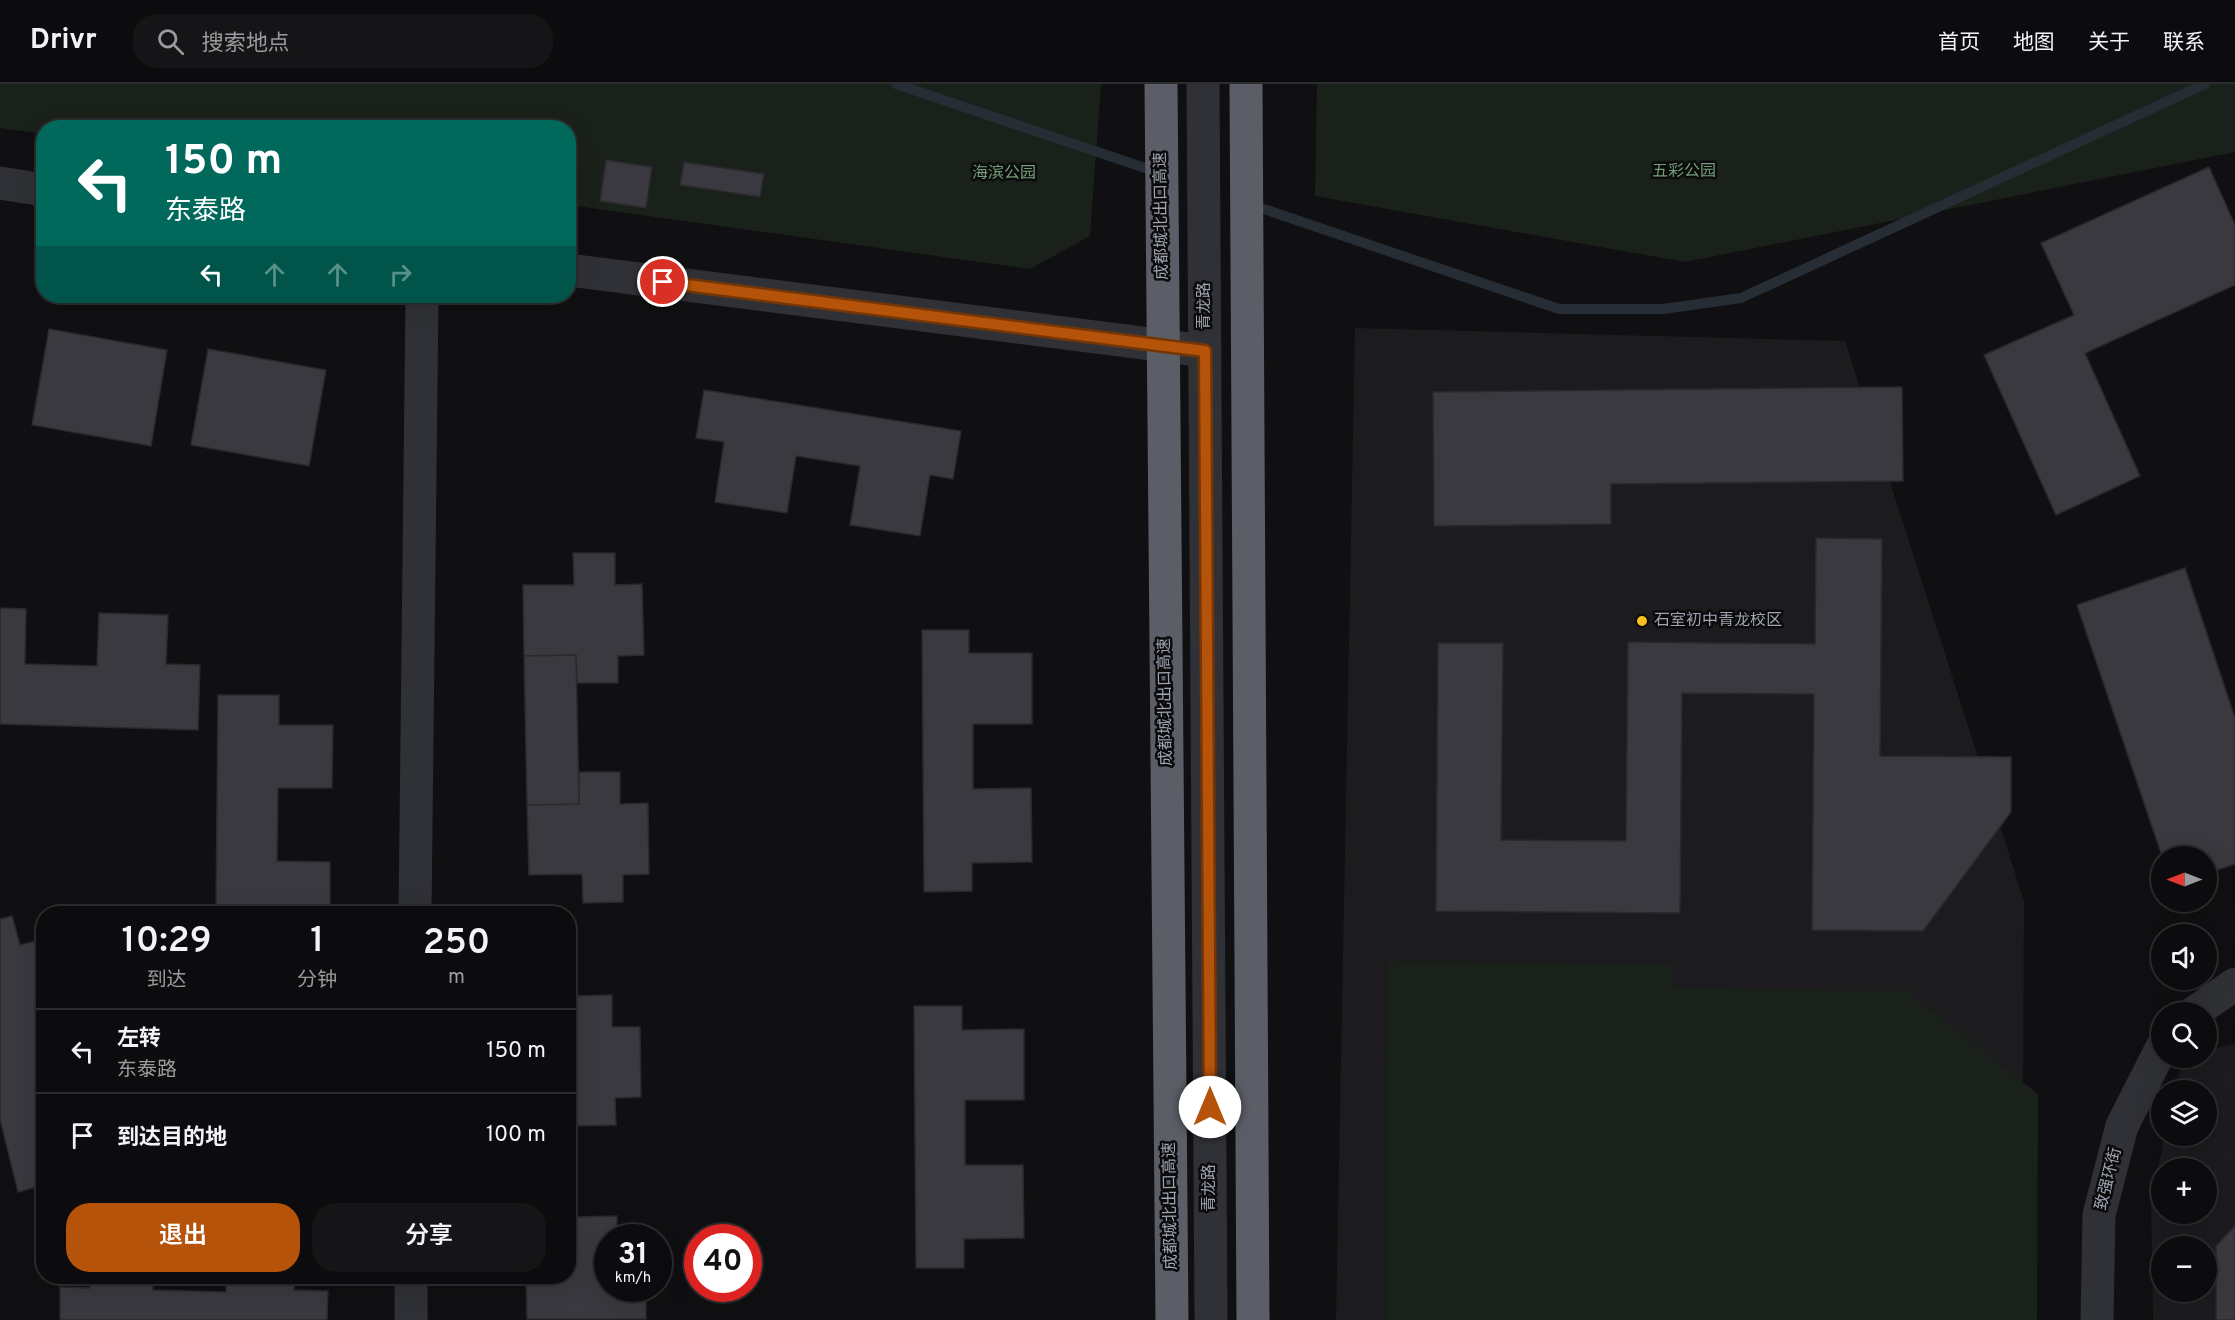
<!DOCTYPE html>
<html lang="zh">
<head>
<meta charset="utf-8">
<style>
  :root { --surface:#0c0b0d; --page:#151416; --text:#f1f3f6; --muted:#9a9b9d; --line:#2c2b2e; --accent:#b45309 }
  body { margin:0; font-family:Overpass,"Noto Sans SC",sans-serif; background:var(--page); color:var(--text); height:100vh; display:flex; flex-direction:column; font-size:22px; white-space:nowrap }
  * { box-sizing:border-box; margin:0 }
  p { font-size:20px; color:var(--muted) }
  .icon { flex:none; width:33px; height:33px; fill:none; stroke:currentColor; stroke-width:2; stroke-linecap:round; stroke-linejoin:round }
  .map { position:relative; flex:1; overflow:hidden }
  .sheet { position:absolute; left:36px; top:822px; width:540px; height:378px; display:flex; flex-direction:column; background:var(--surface); border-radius:24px; box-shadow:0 6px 24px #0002,0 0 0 2px var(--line) }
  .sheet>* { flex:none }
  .hud { position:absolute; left:36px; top:36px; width:540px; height:183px; border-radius:24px; box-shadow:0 6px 24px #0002,0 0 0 2px var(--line); background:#00695c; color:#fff; overflow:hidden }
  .needle { width:39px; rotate:270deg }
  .tools { position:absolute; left:2151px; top:762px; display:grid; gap:12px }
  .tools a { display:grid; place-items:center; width:66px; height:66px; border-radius:50%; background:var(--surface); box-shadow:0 6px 24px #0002,0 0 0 2px var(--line); font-size:30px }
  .speed { position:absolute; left:594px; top:1140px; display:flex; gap:12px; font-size:30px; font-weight:700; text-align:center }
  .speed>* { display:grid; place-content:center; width:78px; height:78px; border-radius:50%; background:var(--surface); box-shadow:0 6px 24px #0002,0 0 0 2px var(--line); line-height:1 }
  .speed small { font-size:15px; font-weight:400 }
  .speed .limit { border:9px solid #d22; background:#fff; color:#111 }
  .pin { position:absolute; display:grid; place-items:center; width:51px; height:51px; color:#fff; margin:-26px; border:3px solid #fff; border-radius:50%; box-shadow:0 2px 6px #0007 }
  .me { position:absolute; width:66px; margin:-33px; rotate:0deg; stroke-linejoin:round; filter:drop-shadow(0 0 4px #0008) }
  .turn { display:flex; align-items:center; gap:21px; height:126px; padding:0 30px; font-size:27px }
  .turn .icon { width:78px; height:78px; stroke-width:2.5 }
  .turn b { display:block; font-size:42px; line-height:51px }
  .lanes { display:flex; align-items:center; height:57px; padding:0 30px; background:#0003; justify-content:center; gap:30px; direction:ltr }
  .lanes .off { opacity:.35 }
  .eta { display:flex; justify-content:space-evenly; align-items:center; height:102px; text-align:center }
  .eta b { font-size:36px; font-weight:600; line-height:42px }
  .button { display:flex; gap:12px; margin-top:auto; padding:12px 30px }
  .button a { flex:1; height:69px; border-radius:24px; background:var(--accent); color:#fff; font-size:24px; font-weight:600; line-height:69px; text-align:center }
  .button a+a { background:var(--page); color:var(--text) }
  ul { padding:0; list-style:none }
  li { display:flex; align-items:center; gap:18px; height:84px; padding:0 30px; border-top:2px solid var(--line) }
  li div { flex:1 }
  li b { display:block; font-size:22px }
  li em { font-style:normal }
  header { display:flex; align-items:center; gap:36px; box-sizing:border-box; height:84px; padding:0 30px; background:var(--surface); border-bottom:2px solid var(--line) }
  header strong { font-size:28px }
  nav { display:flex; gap:33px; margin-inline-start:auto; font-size:21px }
  .search { width:420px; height:54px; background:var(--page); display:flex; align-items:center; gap:15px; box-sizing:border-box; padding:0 21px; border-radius:24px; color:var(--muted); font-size:22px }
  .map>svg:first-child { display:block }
  .built { fill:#1c1b1e; fill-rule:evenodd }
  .green { fill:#1a211b }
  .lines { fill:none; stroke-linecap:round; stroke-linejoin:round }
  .stream { stroke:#262d35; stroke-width:10 }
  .building { fill:#3a393f; stroke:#2a292d; stroke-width:1.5 }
  .minor { stroke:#303136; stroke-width:33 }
  .tertiary { stroke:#303136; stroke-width:33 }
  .motorway { stroke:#5c5e67; stroke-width:33 }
  .motorway-bridge { stroke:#5c5e67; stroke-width:33 }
  .route-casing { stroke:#753606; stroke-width:15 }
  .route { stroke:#b45309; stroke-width:10 }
  .poi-dot { fill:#fcbf1d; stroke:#0b0b0c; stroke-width:2 }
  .labels { text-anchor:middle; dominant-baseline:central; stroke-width:5; stroke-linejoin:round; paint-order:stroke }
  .park-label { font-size:16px; fill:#759f7a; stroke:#0b0b0c }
  .street-label { font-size:16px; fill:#a0a4b3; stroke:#0b0b0c }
  .poi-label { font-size:16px; fill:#a0a4b3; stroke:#0b0b0c; text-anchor:start }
</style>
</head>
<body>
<header>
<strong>Drivr</strong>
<div class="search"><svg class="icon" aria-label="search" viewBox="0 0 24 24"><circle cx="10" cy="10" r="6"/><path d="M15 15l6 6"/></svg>搜索地点</div>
<nav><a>首页</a><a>地图</a><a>关于</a><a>联系</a></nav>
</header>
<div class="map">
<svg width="2235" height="1236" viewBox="0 0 2235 1236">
  <rect width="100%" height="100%" fill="#100f11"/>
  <path class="built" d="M1355 244 1845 257 2024 817 2022 1236H1336Z
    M2235 960V1236H2153L2151 1114 2165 1052H2206V1006H2175L2183 974H2206L2207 966ZM2162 1084H2206V1130H2162ZM2162 1162H2206V1208H2162Z"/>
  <path class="green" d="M0 0H1101L1090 152 1030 185 569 121 568 44H44L43 50 0 44Z
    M1317 0H2235V68L1685 178 1315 112Z
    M1387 878 1672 879V905L1905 906 2038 1010 2037 1236H1386Z"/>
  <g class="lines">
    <path class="stream" d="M896 0 1157 88
      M1252 121 1559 225H1663L1741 214 2205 0"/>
  </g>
  <path class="building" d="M606 76 652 83 646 124 600 117Z
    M684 78 764 90 760 113 680 101Z
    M2209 83 2235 141V201L2085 269 2140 392 2056 431 1984 271 2074 231 2041 159Z
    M49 245 167 266 151 362 32 341Z
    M208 265 326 286 309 382 191 361Z
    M1902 303 1903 397 1611 400V440L1434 442 1433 308Z
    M704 306 961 347 953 395 930 391 920 452 850 441 860 382 796 372 787 429 715 418 724 358 696 354Z
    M1816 454 1882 455 1880 672 2011 673V728L1923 847 1812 846 1814 610 1682 609 1680 829 1436 827 1438 559H1503L1501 756 1626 757 1628 558 1815 560Z
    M573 469H615V501L642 500 644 571 618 572V599H577L576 571 524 572 523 501H574Z
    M2185 484 2235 634V780L2206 790V772H2162L2077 521Z
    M0 524 26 525 25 580 97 582 99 529 168 531 166 580 200 581 198 646 0 640Z
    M922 546H969V569H1032V640H973V705L1031 704 1032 778 972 779V807L924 808Z
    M576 571 579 720 527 721 524 572Z
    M218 611H279V641H333L332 704H278L277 777 330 778V830H216Z
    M579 688H620V720L648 719 649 790 623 791V818L583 819 582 790 529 791 527 721 579 720Z
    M12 832 20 861 44 855V920L34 923 44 960V1101L18 1108 0 1035V835Z
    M612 911V943H640L641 1013 615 1014 616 1041 575 1042V1013H568L571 912Z
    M914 922H962V946L1024 945V1016H965V1081H1023L1024 1154 964 1155V1184H916Z
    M568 1013H575L576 1164H568Z
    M617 1132V1154H608V1204H646V1235H527L526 1192H568V1164H576L575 1133Z
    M2235 1142V1236H2216V1162Z
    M90 1192H153V1206L226 1208V1192H295L294 1206 328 1207 327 1236H60V1203L90 1204Z"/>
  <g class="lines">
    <path class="minor" d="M2195 928 2235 900
      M2097 1236 2099 1131 2122 1042 2162 963"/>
    <path class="tertiary" d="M1203 0 1211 1236
      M0 99 44 106
      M568 186 1205 267
      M415 830 422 212
      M411 1236V1192"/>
    <path class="motorway" d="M1246 0 1253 1236"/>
    <path class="motorway-bridge" d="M1161 0 1172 1236"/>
  </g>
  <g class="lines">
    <defs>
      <path id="route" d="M663 198 1205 267 1210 1023"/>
    </defs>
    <use href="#route" class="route-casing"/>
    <use href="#route" class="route"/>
  </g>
  <circle class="poi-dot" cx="1642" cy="537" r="6"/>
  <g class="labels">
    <g class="park-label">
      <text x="1684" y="88">五彩公园</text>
      <text x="1004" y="90">海滨公园</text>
    </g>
    <g class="street-label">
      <text transform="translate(1162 132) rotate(-91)">成都城北出口高速</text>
      <text transform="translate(1205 222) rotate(-90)">青龙路</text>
      <text transform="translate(1166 618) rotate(-91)">成都城北出口高速</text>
      <text transform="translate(2109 1095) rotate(-76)">致强环街</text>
      <text transform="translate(1210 1104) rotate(-90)">青龙路</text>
      <text transform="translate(1171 1122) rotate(-91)">成都城北出口高速</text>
    </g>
    <g class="poi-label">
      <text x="1654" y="537">石室初中青龙校区</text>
    </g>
  </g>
</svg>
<div class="tools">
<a><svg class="needle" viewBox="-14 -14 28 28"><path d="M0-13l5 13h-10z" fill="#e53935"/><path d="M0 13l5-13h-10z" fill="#9a9b9d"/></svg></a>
<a><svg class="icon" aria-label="sound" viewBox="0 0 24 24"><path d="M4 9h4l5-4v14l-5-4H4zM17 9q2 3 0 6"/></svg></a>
<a><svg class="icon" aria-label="search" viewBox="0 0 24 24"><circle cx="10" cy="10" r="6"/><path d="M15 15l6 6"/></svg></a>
<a><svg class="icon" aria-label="layers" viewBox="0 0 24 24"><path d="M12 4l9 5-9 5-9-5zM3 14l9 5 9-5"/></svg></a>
<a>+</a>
<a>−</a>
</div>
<div class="speed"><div>31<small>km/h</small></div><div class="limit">40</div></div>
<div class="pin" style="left:663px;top:198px;background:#d93025"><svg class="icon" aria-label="arrive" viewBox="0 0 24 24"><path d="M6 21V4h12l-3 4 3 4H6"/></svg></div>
<svg class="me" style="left:1210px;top:1023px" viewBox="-20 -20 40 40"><circle r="19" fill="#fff"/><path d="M0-13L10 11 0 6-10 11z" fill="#b45309"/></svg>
<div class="hud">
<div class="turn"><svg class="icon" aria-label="left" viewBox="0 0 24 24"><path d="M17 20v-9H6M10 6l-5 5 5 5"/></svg><div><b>150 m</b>东泰路</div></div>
<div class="lanes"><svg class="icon" aria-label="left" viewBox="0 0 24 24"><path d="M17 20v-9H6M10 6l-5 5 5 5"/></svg><svg class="icon off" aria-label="ahead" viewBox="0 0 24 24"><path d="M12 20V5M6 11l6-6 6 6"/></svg><svg class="icon off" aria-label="ahead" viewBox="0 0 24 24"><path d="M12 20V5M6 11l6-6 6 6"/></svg><svg class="icon off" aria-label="right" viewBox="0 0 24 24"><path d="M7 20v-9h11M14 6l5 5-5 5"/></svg></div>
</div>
<section class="sheet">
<div class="eta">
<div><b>10:29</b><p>到达</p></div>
<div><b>1</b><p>分钟</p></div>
<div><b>250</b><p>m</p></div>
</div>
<ul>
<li><svg class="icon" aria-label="left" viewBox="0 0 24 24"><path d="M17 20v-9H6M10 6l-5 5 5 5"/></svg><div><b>左转</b><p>东泰路</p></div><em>150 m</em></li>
<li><svg class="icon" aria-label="arrive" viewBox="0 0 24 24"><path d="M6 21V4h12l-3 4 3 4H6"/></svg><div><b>到达目的地</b></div><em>100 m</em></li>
</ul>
<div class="button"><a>退出</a><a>分享</a></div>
</section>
</div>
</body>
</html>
